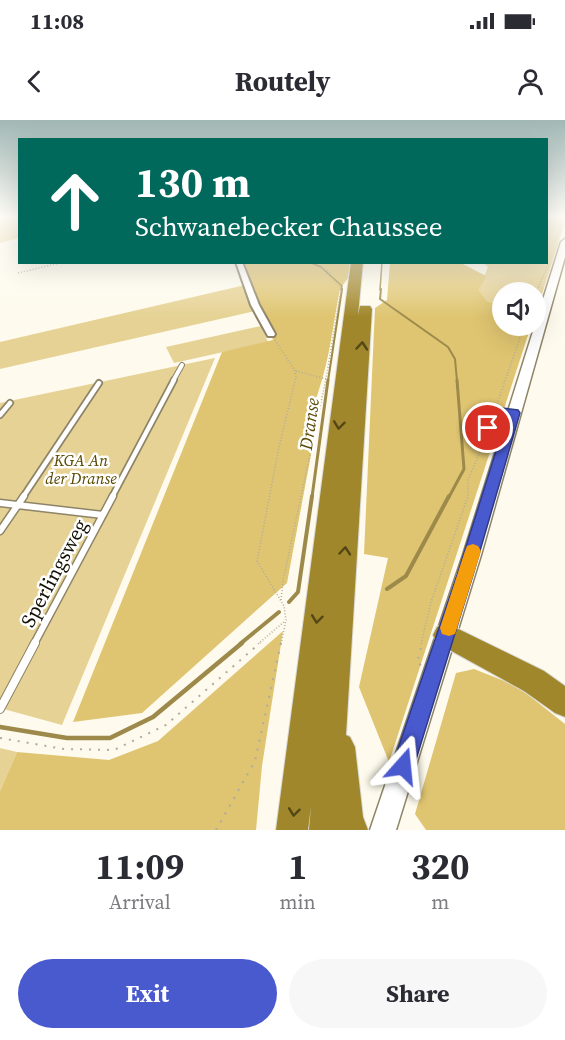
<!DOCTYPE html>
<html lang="en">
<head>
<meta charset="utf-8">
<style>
  :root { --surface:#fff; --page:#f7f7f7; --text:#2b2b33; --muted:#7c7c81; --accent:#4959ce }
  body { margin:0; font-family:"Source Serif 4",serif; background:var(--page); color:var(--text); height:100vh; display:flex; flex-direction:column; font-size:22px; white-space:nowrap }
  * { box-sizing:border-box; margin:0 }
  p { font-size:20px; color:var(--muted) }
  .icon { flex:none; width:33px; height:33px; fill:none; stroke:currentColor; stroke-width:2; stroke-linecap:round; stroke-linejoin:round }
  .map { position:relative; height:710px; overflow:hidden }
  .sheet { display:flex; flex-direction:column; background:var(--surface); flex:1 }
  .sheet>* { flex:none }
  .top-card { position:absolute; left:18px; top:18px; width:530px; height:126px; border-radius:0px; box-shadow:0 6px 24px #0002; background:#00695c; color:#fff; overflow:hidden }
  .fabs { position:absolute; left:492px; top:162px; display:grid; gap:12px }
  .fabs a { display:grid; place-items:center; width:54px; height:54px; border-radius:50%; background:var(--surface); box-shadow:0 6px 24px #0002; font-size:30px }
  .pin { position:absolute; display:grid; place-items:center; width:51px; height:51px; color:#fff; margin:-26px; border:3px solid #fff; border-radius:50%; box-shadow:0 2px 6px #0007 }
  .me { position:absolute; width:66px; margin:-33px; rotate:18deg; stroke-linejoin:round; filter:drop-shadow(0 0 4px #0008) }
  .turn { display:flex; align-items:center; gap:21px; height:126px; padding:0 18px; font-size:27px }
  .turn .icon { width:78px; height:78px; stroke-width:2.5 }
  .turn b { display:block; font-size:42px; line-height:51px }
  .eta { display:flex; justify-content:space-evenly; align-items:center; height:102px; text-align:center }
  .eta b { font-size:36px; font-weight:700; line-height:42px }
  .action { display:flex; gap:12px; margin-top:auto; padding:12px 18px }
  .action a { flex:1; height:69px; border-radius:36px; background:var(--accent); color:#fff; font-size:24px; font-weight:700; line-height:69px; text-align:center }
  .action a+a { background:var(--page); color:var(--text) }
  .status { display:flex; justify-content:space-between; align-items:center; height:42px; padding:0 30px; background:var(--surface); direction:ltr }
  .status svg { height:16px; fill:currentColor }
  header { display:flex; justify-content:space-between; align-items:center; height:78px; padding:0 18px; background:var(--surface); font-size:27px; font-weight:700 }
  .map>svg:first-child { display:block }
  .green { fill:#e6d294 }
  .forest { fill:#dfc571 }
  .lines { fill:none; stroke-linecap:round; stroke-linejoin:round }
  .stream-far4 { stroke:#9d8a4b; stroke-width:1.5 }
  .stream-far3 { stroke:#9d8a4b; stroke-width:2 }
  .stream-far2 { stroke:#9d8a4b; stroke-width:3 }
  .stream-far1 { stroke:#9d8a4b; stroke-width:4 }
  .stream { stroke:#9d8a4b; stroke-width:4.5 }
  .service-far3-casing { stroke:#8e8467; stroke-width:6 }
  .service-far2-casing { stroke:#8e8467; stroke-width:8 }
  .service-far1-casing { stroke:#8e8467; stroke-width:9 }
  .service-casing { stroke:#8e8467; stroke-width:10 }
  .minor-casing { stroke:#8e8467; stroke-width:4 }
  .secondary-casing { stroke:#8e8467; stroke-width:3 }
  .motorway-casing { stroke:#d9d9d7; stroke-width:2 }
  .path-far1 { stroke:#afab9f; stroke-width:1.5; stroke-dasharray:1 2; stroke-linecap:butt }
  .path { stroke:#afab9f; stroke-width:2; stroke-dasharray:2 7; stroke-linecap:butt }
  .service-far3 { stroke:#fff; stroke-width:4 }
  .service-far2 { stroke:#fff; stroke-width:4.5 }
  .service-far1 { stroke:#fff; stroke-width:6 }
  .service { stroke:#fff; stroke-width:8 }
  .minor { fill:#fff; fill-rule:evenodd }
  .secondary { fill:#fff; fill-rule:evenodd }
  .motorway { fill:#a1872b; fill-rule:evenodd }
  .oneway { stroke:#534617 }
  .route { fill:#4959ce; stroke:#2f3a86; stroke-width:1.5 }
  .slow { fill:#f59e0b }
  .labels { text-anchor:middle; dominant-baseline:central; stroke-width:5; stroke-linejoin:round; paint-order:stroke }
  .park-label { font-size:16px; font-style:italic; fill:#5a4901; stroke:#fff }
  .water-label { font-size:18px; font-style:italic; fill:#5e4c06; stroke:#fff }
  .near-street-label { font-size:20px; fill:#141106; stroke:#fff }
</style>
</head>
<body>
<div class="status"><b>11:08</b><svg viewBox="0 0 49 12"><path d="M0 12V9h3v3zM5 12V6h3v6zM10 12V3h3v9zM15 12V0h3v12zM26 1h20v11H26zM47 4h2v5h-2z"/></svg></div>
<header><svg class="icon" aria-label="back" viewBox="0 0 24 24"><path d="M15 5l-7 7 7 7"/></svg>Routely<svg class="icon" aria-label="person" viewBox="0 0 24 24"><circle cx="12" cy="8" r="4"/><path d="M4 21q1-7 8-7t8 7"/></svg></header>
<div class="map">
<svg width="565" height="710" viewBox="0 0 565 710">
  <rect width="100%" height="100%" fill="#fefaed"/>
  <path class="green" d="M0 97H19V118L0 123Z
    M546 97H565V102L536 193V172H502V186L487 181 479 170 488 147 484 143 546 142Z
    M245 165 255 191 0 249V222Z
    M261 206 268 222 174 243 166 227Z
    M215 238 62 605 0 588V283Z
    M0 628 17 632 0 671Z"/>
  <path class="forest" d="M241 143H350L348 158 340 169C334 198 331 228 323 256 317 278 307 300 313 324L287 463 142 593 73 602 222 232 273 220Z
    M390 143H461L486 156 479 170 487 181 502 186V206H531L389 642 359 567 388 438 364 434 375 188 387 180Z
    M283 511 262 646 256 710H0V671L17 632 109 640 158 621Z
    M474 549 517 566 565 604V710H426L415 694 456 553Z"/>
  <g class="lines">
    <path class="stream-far4" d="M309 142 321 147 342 166 341 170
      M380 170 382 142"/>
    <path class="stream-far3" d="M381 169 380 179 448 227 455 239 457 261
      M328 261 342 169"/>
    <path class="stream-far2" d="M312 377 328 260
      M449 377 464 349 457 260"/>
    <path class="stream-far1" d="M387 469 406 456 449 376
      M289 482 298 472 312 376
      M240 524 279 492"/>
    <path class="stream" d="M0 607 67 618H110L153 597 242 523"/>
    <defs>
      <path id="service-far3" d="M173 261 182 245"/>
      <path id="service-far2" d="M0 295 10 283
        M478 323 502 292 513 293
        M23 377 99 263
        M112 377 174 260"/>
      <path id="service-far1" d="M0 383 103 395
        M0 411 24 376
        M34 524 113 376"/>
      <path id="service" d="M0 589 35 523"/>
      <path id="minor" d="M236 142H242L259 185 275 214 274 216H268L251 185Z"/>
      <path id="secondary" d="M565 119V137L481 435 396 710H370L463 435 561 122Z"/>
      <path id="motorway" d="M351 142H363L358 195 360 186H370L372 189 346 615 350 617 355 627 363 697 368 710H309L311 686 308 710H276Z
        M446 503 544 551 565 566V597L555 593 524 571 437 523 433 515 437 507Z"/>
    </defs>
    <use href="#service-far3" class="service-far3-casing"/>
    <use href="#service-far2" class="service-far2-casing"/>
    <use href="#service-far1" class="service-far1-casing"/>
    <use href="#service" class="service-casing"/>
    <use href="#minor" class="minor-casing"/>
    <use href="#secondary" class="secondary-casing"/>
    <use href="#motorway" class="motorway-casing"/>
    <path class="path-far1" d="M555 122 563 97
      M18 153 64 142
      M536 173 549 142
      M275 220 295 251 296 257 279 327 257 441 284 486 286 500 281 524
      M296 251 326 259
      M496 287 524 206
      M281 480 283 461 326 259 341 169 328 155 330 152 314 142
      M258 524 285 501
      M421 524 431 482 468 376V360L481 329"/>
    <path class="path" d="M421 545 417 543 422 523
      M0 618 64 629 114 630 166 605 260 523
      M216 710 255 641 281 523"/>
    <use href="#service-far3" class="service-far3"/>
    <use href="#service-far2" class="service-far2"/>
    <use href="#service-far1" class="service-far1"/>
    <use href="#service" class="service"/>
    <use href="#minor" class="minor"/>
    <use href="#secondary" class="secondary"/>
    <use href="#motorway" class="motorway"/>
  </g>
  <defs><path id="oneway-chevron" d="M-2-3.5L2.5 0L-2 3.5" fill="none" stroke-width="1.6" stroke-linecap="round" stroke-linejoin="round" transform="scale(1.5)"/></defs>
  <g class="oneway">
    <use href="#oneway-chevron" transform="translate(362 226) rotate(-85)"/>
    <use href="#oneway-chevron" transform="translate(339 305) rotate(97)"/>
    <use href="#oneway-chevron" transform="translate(345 431) rotate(-85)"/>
    <use href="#oneway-chevron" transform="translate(317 499) rotate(97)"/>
    <use href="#oneway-chevron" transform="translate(294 692) rotate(97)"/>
  </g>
  <linearGradient id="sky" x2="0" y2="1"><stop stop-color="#a1b8b5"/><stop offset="0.49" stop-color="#fffdf7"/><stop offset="1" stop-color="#fffdf7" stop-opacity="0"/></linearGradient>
  <rect width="565" height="197" fill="url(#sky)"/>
  <path class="route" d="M502 288 518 290 520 293 473 455 414 646 411 654 403 657 396 654 392 646 457 455 507 296 492 311 488 312 482 308 498 289Z"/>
  <path class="slow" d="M473 424 478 426 481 431 457 508 455 514 449 516 442 514 440 508 465 431 467 426Z"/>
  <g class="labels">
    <g class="park-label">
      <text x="81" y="340">KGA An<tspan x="81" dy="18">der Dranse</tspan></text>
    </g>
    <g class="water-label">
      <text transform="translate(309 304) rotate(-82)">Dranse</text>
    </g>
    <g class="near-street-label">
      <text transform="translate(54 453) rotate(-62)">Sperlingsweg</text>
    </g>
  </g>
</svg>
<div class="fabs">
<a><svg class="icon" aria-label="sound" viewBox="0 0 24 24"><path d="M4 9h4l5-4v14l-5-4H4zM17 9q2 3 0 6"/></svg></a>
</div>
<div class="pin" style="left:488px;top:308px;background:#d93025"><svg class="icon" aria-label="arrive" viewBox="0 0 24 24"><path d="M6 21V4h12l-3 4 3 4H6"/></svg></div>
<svg class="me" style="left:403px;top:646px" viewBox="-20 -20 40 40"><path d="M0-17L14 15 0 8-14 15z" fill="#4959ce" stroke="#fff" stroke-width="4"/></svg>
<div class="top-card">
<div class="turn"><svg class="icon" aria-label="ahead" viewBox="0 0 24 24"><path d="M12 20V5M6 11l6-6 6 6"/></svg><div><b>130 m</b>Schwanebecker Chaussee</div></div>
</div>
</div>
<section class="sheet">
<div class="eta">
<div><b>11:09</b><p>Arrival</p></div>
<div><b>1</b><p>min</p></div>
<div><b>320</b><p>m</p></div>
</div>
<div class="action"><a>Exit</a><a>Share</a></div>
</section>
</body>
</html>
